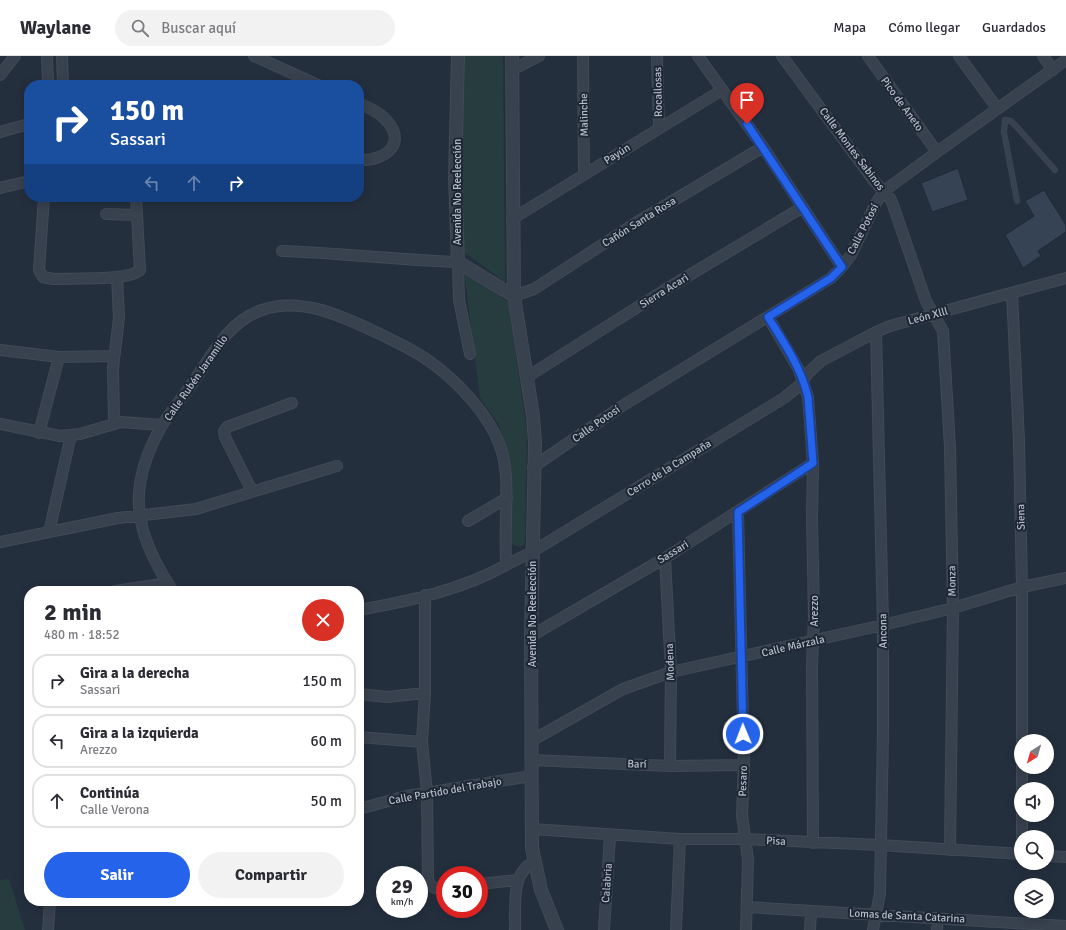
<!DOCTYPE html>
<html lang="es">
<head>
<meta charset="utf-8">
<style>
  :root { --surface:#fff; --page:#f2f2f3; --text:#2b2b33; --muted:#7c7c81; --line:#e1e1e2; --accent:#2563eb }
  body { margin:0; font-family:Signika,sans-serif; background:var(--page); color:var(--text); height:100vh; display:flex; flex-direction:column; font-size:15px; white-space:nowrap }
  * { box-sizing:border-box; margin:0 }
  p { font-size:13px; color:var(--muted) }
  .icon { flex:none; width:22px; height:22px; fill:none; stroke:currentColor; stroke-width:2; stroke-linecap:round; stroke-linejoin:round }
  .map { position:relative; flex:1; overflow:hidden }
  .drawer { position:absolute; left:24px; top:530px; width:340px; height:320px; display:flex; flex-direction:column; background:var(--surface); border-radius:16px; box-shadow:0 2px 10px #0003 }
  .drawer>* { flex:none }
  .hud { position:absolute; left:24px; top:24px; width:340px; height:122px; border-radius:16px; box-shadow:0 2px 10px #0003; background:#1a4fa0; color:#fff; overflow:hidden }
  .needle { width:26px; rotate:217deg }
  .tools { position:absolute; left:1014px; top:678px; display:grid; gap:8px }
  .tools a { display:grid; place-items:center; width:40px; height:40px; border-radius:50%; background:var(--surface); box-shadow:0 2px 10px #0003; font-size:20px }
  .speed { position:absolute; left:376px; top:810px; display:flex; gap:8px; font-size:20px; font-weight:700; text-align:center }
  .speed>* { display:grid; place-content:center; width:52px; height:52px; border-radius:50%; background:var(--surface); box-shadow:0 2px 10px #0003; line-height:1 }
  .speed small { font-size:10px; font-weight:400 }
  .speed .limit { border:6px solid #d22; background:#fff; color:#111 }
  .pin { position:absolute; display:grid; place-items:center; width:34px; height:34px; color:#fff; margin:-41px -17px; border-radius:50% 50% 50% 0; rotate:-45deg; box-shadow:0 0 4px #0007 }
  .pin .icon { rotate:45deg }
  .me { position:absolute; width:44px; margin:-22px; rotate:359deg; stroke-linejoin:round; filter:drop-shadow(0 0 3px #0008) }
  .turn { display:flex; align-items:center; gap:14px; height:84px; padding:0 20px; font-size:18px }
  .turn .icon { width:52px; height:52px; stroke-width:2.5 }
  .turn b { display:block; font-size:28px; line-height:34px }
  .lanes { display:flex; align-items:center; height:38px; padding:0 20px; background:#0003; justify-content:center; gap:20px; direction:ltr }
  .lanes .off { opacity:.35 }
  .round { display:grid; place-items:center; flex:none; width:42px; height:42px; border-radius:21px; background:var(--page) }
  .headline { display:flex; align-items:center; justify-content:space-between; height:68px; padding:0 20px }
  h1 { font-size:24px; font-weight:700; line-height:30px }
  .action { display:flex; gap:8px; margin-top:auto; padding:8px 20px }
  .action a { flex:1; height:46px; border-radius:24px; background:var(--accent); color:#fff; font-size:16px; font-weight:700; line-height:46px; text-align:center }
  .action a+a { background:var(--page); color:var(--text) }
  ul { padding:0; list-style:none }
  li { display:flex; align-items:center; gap:12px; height:54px; margin:0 8px 6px; padding:0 12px; border:2px solid var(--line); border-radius:16px }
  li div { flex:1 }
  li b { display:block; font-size:15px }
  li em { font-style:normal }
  header { display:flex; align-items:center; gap:24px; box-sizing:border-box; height:56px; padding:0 20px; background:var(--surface); border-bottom:1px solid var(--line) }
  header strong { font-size:19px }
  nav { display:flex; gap:22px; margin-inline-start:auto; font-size:14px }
  .search { width:280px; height:36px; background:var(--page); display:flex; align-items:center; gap:10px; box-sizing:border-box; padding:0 14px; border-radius:22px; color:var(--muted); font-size:15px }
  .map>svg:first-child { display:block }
  .green { fill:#263c3f }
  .building { fill:#364354; stroke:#1f2835 }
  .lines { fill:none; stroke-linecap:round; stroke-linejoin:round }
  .service-casing { stroke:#414a57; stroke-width:6 }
  .minor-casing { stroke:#414a57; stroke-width:12 }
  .tertiary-casing { stroke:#414a57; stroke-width:14 }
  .service { stroke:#38414e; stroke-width:5 }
  .minor { stroke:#38414e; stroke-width:10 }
  .tertiary { stroke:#38414e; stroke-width:12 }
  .route-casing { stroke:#184099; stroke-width:10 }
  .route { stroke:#2563eb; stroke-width:7 }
  .labels { text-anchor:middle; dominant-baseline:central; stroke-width:4; stroke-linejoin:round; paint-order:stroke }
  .street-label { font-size:11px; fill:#b4bcc9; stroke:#1d2633 }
</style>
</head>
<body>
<header>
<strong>Waylane</strong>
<div class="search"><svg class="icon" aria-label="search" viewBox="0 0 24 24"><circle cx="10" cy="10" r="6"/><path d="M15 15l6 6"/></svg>Buscar aquí</div>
<nav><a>Mapa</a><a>Cómo llegar</a><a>Guardados</a></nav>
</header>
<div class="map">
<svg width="1066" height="874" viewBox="0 0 1066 874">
  <rect width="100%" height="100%" fill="#242f3e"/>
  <path class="green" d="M461 0H503L505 226 461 194Z
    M464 215 508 246 527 375 525 488 520 491 511 488 508 481 509 405 499 369 480 342Z
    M9 823 25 874H0V824Z"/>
  <path class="building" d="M958 112 968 144 932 156 921 127Z
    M1044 134 1066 169V176L1038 195 1041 200 1023 212 1005 179 1034 160 1025 145Z"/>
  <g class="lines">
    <defs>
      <path id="service" d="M1017 145 1004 76 1005 64 1011 65 1016 70 1055 114"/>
      <path id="minor" d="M47 0 48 29
        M62 0 63 29
        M254 0 318 29
        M583 0 584 118
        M657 0 659 72
        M698 0 763 91 842 211
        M782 0 874 125 890 142 893 149 926 245 943 275 950 391 953 552 950 794
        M868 0 937 96
        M959 0 997 52
        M1043 0 1053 14
        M512 14 539 0
        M0 19 15 0
        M359 47C367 51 377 55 383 61 409 85 388 105 359 104
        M0 76 29 68
        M0 132 29 125
        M44 141 39 214 43 221 53 223C71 222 129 225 140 214L136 141
        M106 158 136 159
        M512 163 722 34
        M282 195C341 197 399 204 458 206L459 244 470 298
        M1012 237 1019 385 1022 531V685
        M514 240 534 233 634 168 763 91
        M768 261 799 314 808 341 813 407 812 463 814 560 812 609 813 787
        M0 294 59 301 114 300
        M527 321 663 235 803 151
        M114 367 113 312 119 262 117 221
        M0 368 60 380 80 378 121 366 162 369
        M39 377 59 301
        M533 411 622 350 831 222 842 211 851 199 876 147 884 135 937 96 1066 4
        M252 435 225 381 224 375 227 371 292 347
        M738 456 744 709 742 759 748 804 746 874
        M468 465 507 442
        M49 476 71 379
        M0 486 118 462 196 453 337 410
        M665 502 671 616 670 710
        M115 535 168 527
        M173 535C134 477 126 433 161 371 171 354 185 339 196 322 214 296 229 265 262 254 302 240 344 261 380 278 396 286 414 294 429 305 456 324 489 358 500 390 509 415 506 442 506 468 505 482 506 496 506 509L532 496 784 342 799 330 808 317 821 305 876 276 890 270 1066 222
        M425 539V637L422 686 427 736 428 823C431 833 435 833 445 832
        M359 554C409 545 462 534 506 509
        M531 580 665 502 813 407
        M359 638 387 641 425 637
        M359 681 422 686
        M531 685 623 633 671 616 883 569 953 552 1022 531 1066 522
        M531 704 670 710 744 709
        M1022 711V733
        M359 753 407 740 531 720
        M1022 759V781
        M532 773 680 783H744L880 789 1021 798
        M1047 800 1066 801
        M479 828 518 824
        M747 851 1066 870
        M48 874 50 845
        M515 874C516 851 510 817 534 806
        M604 874 610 780
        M676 874 680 783
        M810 874 811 855
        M873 874 880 837 883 677V569L876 276
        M937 874 938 862"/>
      <path id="tertiary" d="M458 0 455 121 458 206 514 240
        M512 0 514 240 533 360 535 387 531 580 532 792 541 834 557 874"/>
    </defs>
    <use href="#service" class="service-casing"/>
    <use href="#minor" class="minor-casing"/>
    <use href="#tertiary" class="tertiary-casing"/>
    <use href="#service" class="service"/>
    <use href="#minor" class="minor"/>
    <use href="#tertiary" class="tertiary"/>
  </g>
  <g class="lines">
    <defs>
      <path id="route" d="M743 678 738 456 813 407 808 341C801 311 784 287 768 261L831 222 842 211 747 68"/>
    </defs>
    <use href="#route" class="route-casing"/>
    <use href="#route" class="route"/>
  </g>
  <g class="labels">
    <g class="street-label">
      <text transform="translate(658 36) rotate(-91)">Rocallosas</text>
      <text transform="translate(902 48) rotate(54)">Pico de Aneto</text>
      <text transform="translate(584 59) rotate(-91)">Malinche</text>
      <text transform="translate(852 93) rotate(53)">Calle Montes Sabinos</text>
      <text transform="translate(617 98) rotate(-32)">Payún</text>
      <text transform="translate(457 136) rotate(-90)">Avenida No Reelección</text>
      <text transform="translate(639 166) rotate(-32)">Cañón Santa Rosa</text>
      <text transform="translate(863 173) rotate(-63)">Calle Potosí</text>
      <text transform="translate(664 235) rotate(-32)">Sierra Acari</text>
      <text transform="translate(928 260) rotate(-15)">León Xlll</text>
      <text transform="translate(196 322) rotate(-55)">Calle Rubén Jaramillo</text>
      <text transform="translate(596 368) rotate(-35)">Calle Potosí</text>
      <text transform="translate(669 412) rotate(-32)">Cerro de la Campaña</text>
      <text transform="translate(1021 461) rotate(-91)">Siena</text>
      <text transform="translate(673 496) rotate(-31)">Sassari</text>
      <text transform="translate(952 525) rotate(-91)">Monza</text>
      <text transform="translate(814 555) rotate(-90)">Arezzo</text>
      <text transform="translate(532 558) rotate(-90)">Avenida No Reelección</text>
      <text transform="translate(883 575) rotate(-91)">Ancona</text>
      <text transform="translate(793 590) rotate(-13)">Calle Márzala</text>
      <text transform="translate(670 606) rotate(-92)">Modena</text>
      <text transform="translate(637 708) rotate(2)">Barí</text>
      <text transform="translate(743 725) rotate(-88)">Pesaro</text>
      <text transform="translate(445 735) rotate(-10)">Calle Partido del Trabajo</text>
      <text transform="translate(776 785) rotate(3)">Pisa</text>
      <text transform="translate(607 827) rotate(-86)">Calabria</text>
      <text transform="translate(907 860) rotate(3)">Lomas de Santa Catarina</text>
    </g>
  </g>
</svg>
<div class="tools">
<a><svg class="needle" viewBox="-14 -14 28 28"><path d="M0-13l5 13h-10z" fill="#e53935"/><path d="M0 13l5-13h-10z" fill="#7c7c81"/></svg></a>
<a><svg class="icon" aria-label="sound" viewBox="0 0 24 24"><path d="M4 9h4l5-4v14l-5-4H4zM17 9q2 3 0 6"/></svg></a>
<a><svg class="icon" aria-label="search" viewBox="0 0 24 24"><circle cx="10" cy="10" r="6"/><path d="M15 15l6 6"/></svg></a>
<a><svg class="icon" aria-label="layers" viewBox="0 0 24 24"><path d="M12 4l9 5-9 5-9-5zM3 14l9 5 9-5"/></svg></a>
</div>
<div class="speed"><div>29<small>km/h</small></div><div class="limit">30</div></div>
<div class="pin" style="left:747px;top:68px;background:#d93025"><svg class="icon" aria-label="arrive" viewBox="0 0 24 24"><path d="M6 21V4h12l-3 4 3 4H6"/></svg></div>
<svg class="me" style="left:743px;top:678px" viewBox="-20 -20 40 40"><circle r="17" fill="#2563eb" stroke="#fff" stroke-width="3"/><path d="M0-11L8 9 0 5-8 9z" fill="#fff"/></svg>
<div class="hud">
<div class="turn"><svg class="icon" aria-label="right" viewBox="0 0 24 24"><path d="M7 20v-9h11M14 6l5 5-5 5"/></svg><div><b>150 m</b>Sassari</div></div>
<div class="lanes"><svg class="icon off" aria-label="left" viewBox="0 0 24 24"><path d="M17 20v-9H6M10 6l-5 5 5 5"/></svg><svg class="icon off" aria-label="ahead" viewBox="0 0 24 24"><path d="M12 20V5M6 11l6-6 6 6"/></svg><svg class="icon" aria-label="right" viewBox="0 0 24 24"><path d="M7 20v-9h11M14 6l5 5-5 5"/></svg></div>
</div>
<section class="drawer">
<div class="headline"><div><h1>2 min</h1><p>480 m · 18:52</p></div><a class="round" style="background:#d93025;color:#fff"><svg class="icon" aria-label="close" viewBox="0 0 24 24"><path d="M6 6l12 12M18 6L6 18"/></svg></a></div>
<ul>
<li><svg class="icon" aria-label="right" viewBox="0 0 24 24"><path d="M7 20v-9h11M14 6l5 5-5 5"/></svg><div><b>Gira a la derecha</b><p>Sassari</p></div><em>150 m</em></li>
<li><svg class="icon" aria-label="left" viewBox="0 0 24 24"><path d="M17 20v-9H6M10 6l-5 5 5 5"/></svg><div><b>Gira a la izquierda</b><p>Arezzo</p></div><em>60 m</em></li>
<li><svg class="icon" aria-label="ahead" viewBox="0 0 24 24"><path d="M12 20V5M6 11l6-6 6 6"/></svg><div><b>Continúa</b><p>Calle Verona</p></div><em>50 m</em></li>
</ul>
<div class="action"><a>Salir</a><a>Compartir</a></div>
</section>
</div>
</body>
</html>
